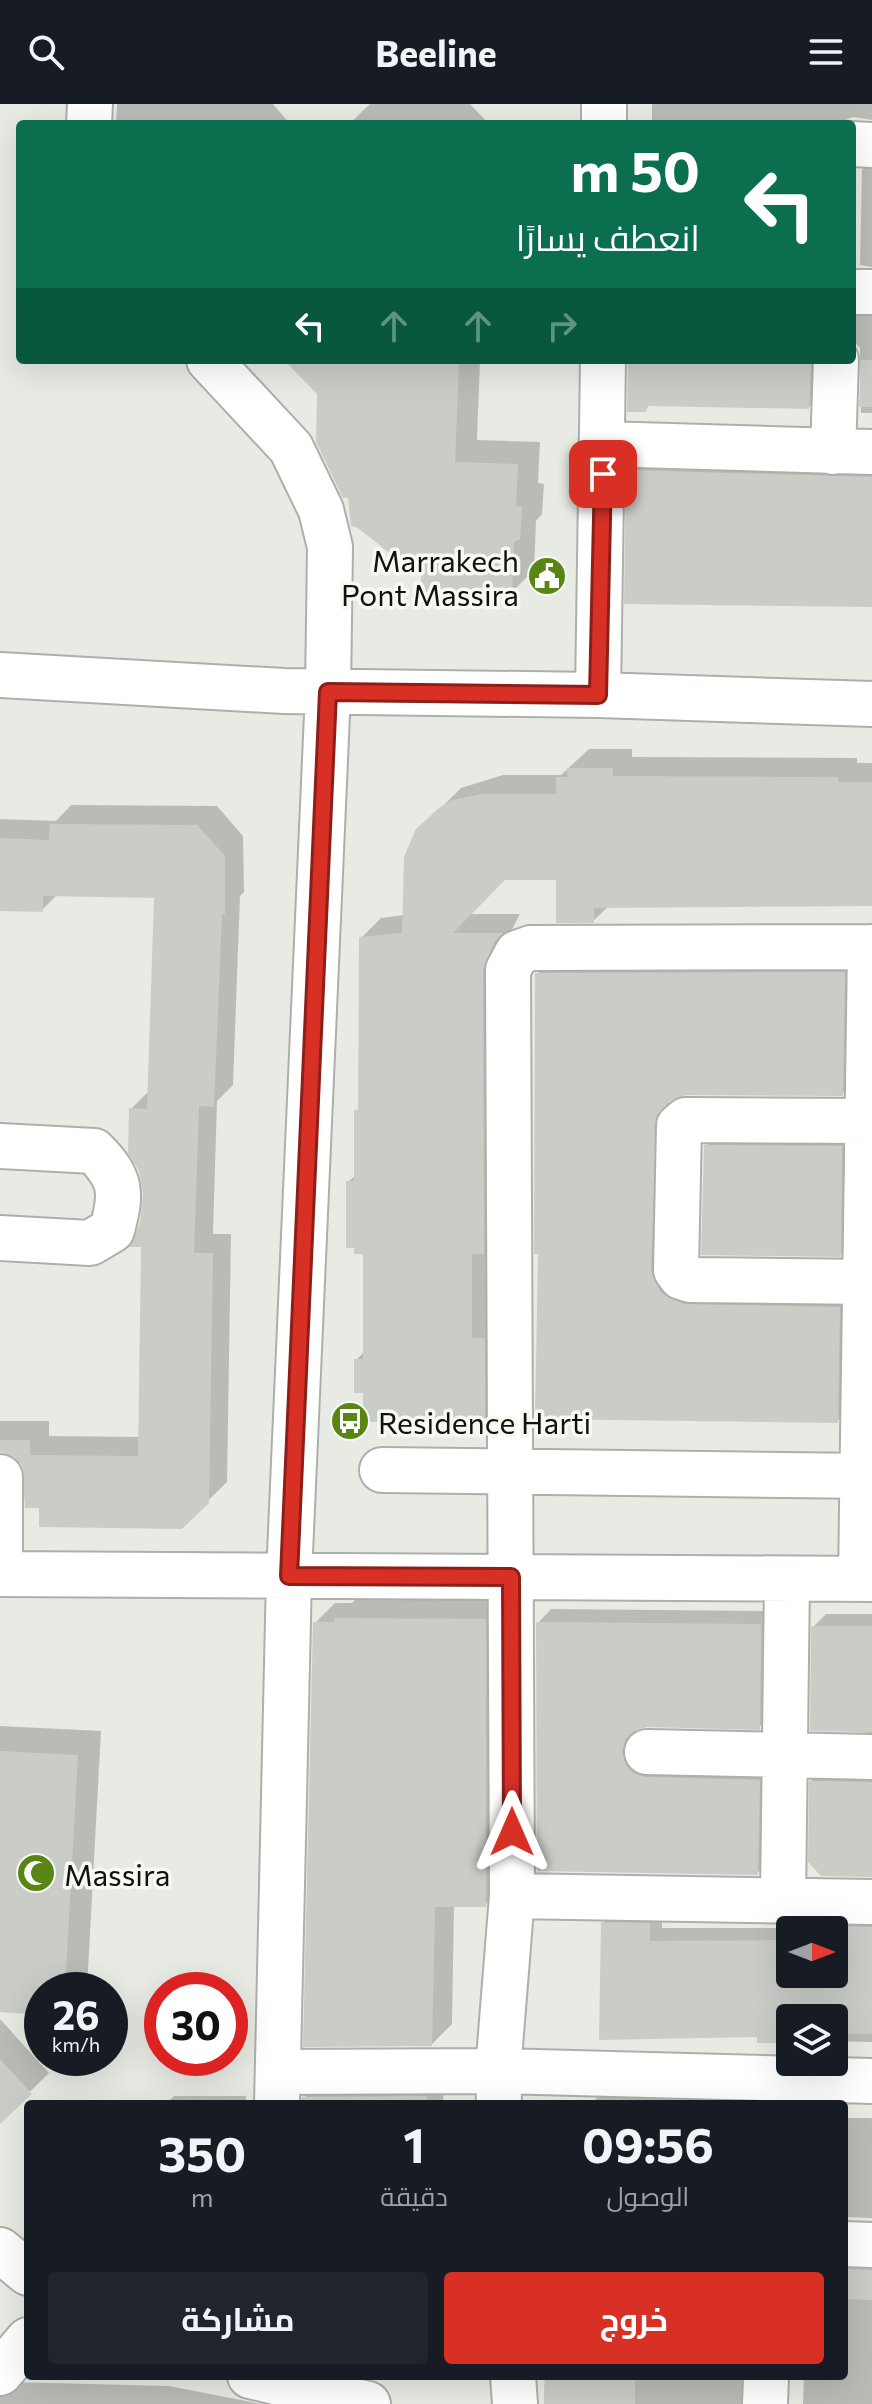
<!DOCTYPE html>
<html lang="ar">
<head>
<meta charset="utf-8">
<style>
  :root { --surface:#171b24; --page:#20242c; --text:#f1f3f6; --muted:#9ea1a6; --accent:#d93025 }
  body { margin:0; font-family:Commissioner,Cairo,sans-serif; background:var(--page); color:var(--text); direction:rtl; height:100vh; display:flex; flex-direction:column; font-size:30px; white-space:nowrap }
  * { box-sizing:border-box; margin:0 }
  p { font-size:26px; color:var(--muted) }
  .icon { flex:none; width:44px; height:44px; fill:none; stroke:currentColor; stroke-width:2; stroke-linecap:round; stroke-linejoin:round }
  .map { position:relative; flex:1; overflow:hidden; direction:ltr }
  .side { position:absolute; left:24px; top:1996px; width:824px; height:280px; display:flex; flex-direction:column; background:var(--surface); border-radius:8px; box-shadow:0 8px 32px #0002; direction:rtl }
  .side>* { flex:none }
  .top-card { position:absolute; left:16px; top:16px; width:840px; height:244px; border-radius:8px; box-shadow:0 8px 32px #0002; direction:rtl; background:#0b6e4f; color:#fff; overflow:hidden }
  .needle { width:52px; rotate:90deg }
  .fabs { position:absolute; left:776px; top:1812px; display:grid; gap:16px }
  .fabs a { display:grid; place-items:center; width:72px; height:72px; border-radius:8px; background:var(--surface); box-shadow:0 8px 32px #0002; font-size:40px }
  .speed { position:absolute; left:24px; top:1868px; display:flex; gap:16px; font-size:40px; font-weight:700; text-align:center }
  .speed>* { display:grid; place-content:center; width:104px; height:104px; border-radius:50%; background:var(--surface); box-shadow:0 8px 32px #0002; line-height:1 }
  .speed small { font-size:20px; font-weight:400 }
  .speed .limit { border:12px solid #d22; background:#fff; color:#111 }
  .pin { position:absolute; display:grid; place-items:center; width:68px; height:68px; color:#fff; margin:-34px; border-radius:16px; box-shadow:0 4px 12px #0006 }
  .me { position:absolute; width:88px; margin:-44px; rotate:0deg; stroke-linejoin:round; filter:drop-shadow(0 0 6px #0008) }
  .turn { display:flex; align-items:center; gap:28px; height:168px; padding:0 24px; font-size:36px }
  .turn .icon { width:104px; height:104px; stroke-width:2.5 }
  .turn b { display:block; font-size:56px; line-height:68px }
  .lanes { display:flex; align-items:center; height:76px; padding:0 24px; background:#0003; justify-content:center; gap:40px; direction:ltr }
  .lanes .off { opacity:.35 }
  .eta { display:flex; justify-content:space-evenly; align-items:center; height:136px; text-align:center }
  .eta b { font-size:48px; font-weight:700; line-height:56px }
  .primary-button { display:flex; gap:16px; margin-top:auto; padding:16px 24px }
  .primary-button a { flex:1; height:92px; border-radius:8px; background:var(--accent); color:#fff; font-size:32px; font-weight:700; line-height:92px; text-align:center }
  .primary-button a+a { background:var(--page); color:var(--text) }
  header { display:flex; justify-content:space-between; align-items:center; height:104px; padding:0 24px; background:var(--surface); font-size:36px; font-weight:700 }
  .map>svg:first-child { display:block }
  .shadow { fill:#0003; fill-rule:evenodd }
  .building { fill:#cacdc7 }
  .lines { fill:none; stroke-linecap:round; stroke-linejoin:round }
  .minor-casing { stroke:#adb0aa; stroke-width:48 }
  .minor { stroke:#fff; stroke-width:44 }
  .route-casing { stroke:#8d1f18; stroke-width:20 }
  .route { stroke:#d93025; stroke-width:14 }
  .labels { text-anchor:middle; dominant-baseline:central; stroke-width:7; stroke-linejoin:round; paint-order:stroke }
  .poi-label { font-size:30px; fill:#111210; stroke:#f5f9f2; text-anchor:start }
</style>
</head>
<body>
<header><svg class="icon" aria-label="menu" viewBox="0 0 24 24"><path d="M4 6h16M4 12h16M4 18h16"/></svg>Beeline<svg class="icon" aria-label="search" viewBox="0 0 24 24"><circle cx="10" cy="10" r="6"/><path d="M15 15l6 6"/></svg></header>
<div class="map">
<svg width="872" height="2300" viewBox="0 0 872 2300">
  <rect width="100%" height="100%" fill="#e8ebe4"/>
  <path class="shadow" d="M117 0H273L290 20H116Z
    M370 0H470L489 20H349Z
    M652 0H872V16L853 13 836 20H652Z
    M872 56V163L860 161 862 66Z
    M852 190 872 201V309H861L860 244 852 235Z
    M287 256H480L477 336 540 338 538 379 544 380 542 410 536 417 534 466 511 489 424 466 396 451 350 392 319 289Z
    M630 256H834L832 280 809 303 651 300 645 306H629Z
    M649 346 872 353V501L628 367Z
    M589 645H632V653L857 654V659H872V801L609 802 593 817 558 774H505L469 810H520L502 845 504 1296 484 1316 365 1287 356 1256 365 1247V1148L348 1078 356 1071V1007L360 1003 361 834 381 814 404 811 418 727 461 684 503 671H561Z
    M71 701 217 702 243 732 244 788 240 792 233 981 217 997 213 1130H231L227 1378 181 1423 41 1402 24 1360 13 1349 0 1346V1317H49V1332L141 1333V1120L145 1090 131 1005 150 986 157 792 57 791 42 806 0 805V715L56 717Z
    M857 856 855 977 842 990 686 989 669 995 663 1151 852 1190 851 1304 837 1317 540 1148 537 870 551 857Z
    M719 1029H855L853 1137 840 1151 706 1042Z
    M356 1495 505 1496V1781L485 1801H454L452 1920 432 1940 315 1519 335 1499H352Z
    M551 1505 774 1507 773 1610 759 1623 647 1621 637 1624 634 1634 772 1663 771 1756 757 1769 539 1765 538 1519Z
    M826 1510H872V1629L812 1625 813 1523Z
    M0 1622 101 1627 87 1885 42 1886V1909L0 1906Z
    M872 1663V1771L811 1677 825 1664Z
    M616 1806 662 1807V1824H808L826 1810H872V1938L834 1937V1914H790V1937H759V1931L603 1819ZM790 1826H834V1870H790Z
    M0 1915 49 1969 0 2017Z
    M444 1975 443 2000H303L304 1994 322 1976Z
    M679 1990 848 1997V2014H872V2114L844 2113V2000H591L598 1993Z
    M174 1992H246V2000H155L168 1998Z
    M872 2153V2300H803L804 2272H844V2157Z
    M545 2272H751L750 2300H544Z
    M12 2278 169 2282 261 2300H0V2289Z"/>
  <path class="building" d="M284 256H459L455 358 518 360 516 402 522 403 520 435 514 438 512 491H419L422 468 391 457 393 452 358 424 351 422 348 394H343L316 338 317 290Z
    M664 256H811L809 305 648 302 646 308H627L628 259Z
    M861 256H872V303H859Z
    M626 366 872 373V503L624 500Z
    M567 664H613V672L838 673V678H872V802L594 804V819H556V776H505L453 829H503L495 837 483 866 484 1150H472V1234H485V1318H363V1289H354V1255H363V1150H354V1144H346V1077H354V1006H358L359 833 402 829 404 753 416 725 439 704 452 696 482 690H556V673H567Z
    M50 720 197 721 225 752V810H222L214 1003 199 1002 194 1149H213L209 1399 182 1425 39 1423V1404H25L22 1361 13 1352 0 1348V1336H30V1351L138 1352 141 1143H130L140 1119 143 1090 139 1067 128 1049 129 1004 147 1005 154 794 43 792V808L0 807V734L49 736Z
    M845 868 843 992 686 991 670 997 657 1011 651 1165 661 1188 683 1200 840 1203 838 1319 535 1315 538 1150H534L535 869Z
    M704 1041 842 1042 841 1153 701 1151Z
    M334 1514 486 1515V1803H435L432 1942 303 1943 313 1518H334Z
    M536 1518 761 1520 760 1626 647 1623 634 1627 626 1634 622 1648 626 1661 633 1669 646 1673 760 1676 758 1771 537 1767Z
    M811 1522H872V1628L810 1627Z
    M0 1647 78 1651 65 1886H42V1911L0 1908Z
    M809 1677 872 1678V1773L821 1772 808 1758Z
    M601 1818 650 1819V1837L790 1836V1870H834V1826H806L811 1822 872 1823V1930H843V1914H790L787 1939H757V1933L599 1936Z
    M0 1955 32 1990 0 2020Z
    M427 1992V2000H302V1993Z
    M844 2165 872 2166V2196L844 2195Z
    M545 2272H635V2300H544Z"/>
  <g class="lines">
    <defs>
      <path id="minor" d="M89 20 90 0
        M604 20V0
        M852 40 872 41
        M852 188H872
        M209 256 291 344 321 406 330 443 328 588 289 1472 277 2000
        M603 340 872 348
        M833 348 836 256
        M0 571 284 587 598 591 872 600
        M598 591 603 256
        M872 1017 686 1016 679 1022 676 1166 681 1173 690 1176 872 1178
        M0 1042 94 1047C122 1075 122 1089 112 1126L90 1139 0 1134
        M382 1366 872 1372
        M0 1373V1470
        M0 1470 872 1475
        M861 1475 870 843
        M647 1648 872 1653
        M512 1792 872 1798
        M783 1796 787 1475
        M278 1968 498 1967 872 1977
        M499 2000 498 1967 512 1792 508 866 517 849 531 844 872 843
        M844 2140 872 2141
        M0 2146 28 2169
        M0 2269 28 2236
        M250 2272 368 2300
        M513 2272 515 2300
        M765 2300 766 2272"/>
    </defs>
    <use href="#minor" class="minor-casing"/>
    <use href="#minor" class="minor"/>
  </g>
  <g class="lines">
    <defs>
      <path id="route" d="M512 1728 511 1473 289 1472 328 588 598 591 603 370"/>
    </defs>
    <use href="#route" class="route-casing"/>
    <use href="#route" class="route"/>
  </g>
  <defs>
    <symbol id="civic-disc" viewBox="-11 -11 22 22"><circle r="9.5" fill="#588514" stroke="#f5f9f2"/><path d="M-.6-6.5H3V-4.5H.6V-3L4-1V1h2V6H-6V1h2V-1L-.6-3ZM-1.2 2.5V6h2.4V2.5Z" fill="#fff"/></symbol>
    <symbol id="bus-disc" viewBox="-11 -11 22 22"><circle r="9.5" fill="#588514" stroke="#f5f9f2"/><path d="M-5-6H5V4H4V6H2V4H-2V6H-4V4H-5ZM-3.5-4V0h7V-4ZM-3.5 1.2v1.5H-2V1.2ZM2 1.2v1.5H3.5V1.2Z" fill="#fff"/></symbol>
    <symbol id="mosque-disc" viewBox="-11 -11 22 22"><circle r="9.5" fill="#588514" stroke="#f5f9f2"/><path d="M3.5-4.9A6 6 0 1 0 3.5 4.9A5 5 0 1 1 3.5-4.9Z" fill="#fff"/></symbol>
  </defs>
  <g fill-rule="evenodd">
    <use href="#civic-disc" x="525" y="450" width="44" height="44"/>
    <use href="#bus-disc" x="328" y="1295" width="44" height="44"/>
    <use href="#mosque-disc" x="14" y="1747" width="44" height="44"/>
  </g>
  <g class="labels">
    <g class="poi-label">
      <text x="519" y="455" text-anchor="end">Marrakech<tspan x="519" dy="34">Pont Massira</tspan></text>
      <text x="378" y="1317">Residence Harti</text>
      <text x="64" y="1769">Massira</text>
    </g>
  </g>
</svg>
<div class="fabs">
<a><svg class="needle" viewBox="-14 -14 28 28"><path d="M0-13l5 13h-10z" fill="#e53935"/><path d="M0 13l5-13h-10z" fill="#9ea1a6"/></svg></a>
<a><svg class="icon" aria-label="layers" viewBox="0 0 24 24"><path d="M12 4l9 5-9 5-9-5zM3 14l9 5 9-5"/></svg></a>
</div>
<div class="speed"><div>26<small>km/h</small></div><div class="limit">30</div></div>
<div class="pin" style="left:603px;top:370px;background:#d93025"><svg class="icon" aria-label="arrive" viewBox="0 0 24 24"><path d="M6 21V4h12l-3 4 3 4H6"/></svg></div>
<svg class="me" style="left:512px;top:1728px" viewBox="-20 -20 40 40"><path d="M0-17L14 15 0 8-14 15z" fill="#d93025" stroke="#fff" stroke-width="4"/></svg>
<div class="top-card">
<div class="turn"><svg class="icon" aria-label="left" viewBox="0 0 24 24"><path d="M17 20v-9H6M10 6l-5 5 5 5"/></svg><div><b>50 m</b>انعطف يسارًا</div></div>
<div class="lanes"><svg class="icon" aria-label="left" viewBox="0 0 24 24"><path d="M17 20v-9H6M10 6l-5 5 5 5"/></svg><svg class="icon off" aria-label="ahead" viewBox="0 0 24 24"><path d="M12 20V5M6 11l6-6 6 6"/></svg><svg class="icon off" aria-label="ahead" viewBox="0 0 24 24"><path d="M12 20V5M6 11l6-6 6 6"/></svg><svg class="icon off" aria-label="right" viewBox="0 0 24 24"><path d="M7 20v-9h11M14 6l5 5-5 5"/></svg></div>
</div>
<section class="side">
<div class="eta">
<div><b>09:56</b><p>الوصول</p></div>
<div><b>1</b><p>دقيقة</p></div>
<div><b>350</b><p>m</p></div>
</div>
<div class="primary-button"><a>خروج</a><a>مشاركة</a></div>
</section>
</div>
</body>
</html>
